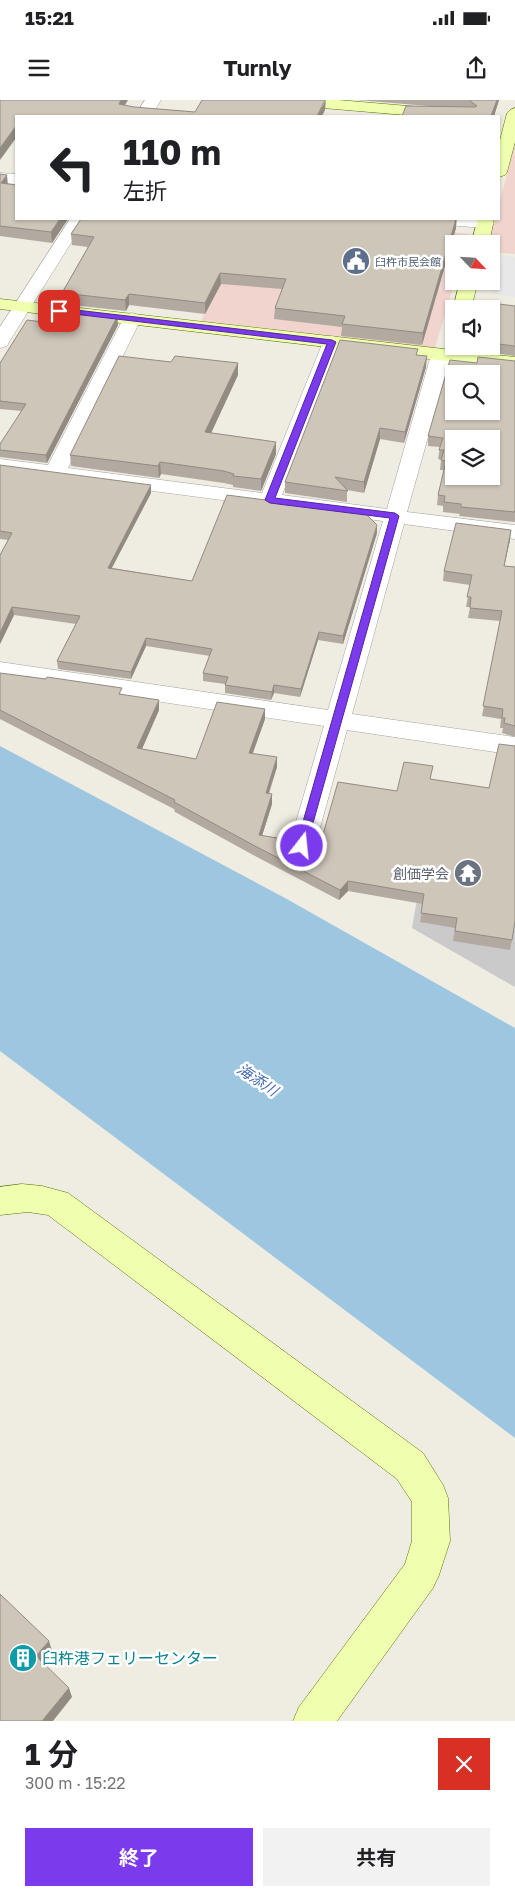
<!DOCTYPE html>
<html lang="ja">
<head>
<meta charset="utf-8">
<style>
  :root { --surface:#fff; --page:#f2f2f2; --text:#202124; --muted:#757577; --accent:#7c3aed }
  body { margin:0; font-family:"Golos Text","Noto Sans JP",sans-serif; background:var(--page); color:var(--text); height:100vh; display:flex; flex-direction:column; font-size:19px; white-space:nowrap }
  * { box-sizing:border-box; margin:0 }
  p { font-size:16px; color:var(--muted) }
  .icon { flex:none; width:28px; height:28px; fill:none; stroke:currentColor; stroke-width:2; stroke-linecap:round; stroke-linejoin:round }
  .map { position:relative; height:1621px; overflow:hidden }
  .drawer { display:flex; flex-direction:column; background:var(--surface); flex:1 }
  .drawer>* { flex:none }
  .banner { position:absolute; left:15px; top:15px; width:485px; height:105px; border-radius:0px; box-shadow:0 1px 4px #0004; background:#fff; color:var(--text); overflow:hidden }
  .needle { width:32px; rotate:115deg }
  .fabs { position:absolute; left:445px; top:135px; display:grid; gap:10px }
  .fabs a { display:grid; place-items:center; width:55px; height:55px; border-radius:0px; background:var(--surface); box-shadow:0 1px 4px #0004; font-size:25px }
  .pin { position:absolute; display:grid; place-items:center; width:42px; height:42px; color:#fff; margin:-21px; border-radius:10px; box-shadow:0 2px 8px #0006 }
  .me { position:absolute; width:55px; margin:-28px; rotate:16deg; stroke-linejoin:round; filter:drop-shadow(0 0 4px #0008) }
  .turn { display:flex; align-items:center; gap:18px; height:105px; padding:0 25px; font-size:22px }
  .turn .icon { width:65px; height:65px; stroke-width:2.5 }
  .turn b { display:block; font-size:35px; line-height:42px }
  .round { display:grid; place-items:center; flex:none; width:52px; height:52px; border-radius:0px; background:var(--page) }
  .head { display:flex; align-items:center; justify-content:space-between; height:85px; padding:0 25px }
  h1 { font-size:30px; font-weight:700; line-height:38px }
  .cta { display:flex; gap:10px; margin-top:auto; padding:10px 25px }
  .cta a { flex:1; height:58px; border-radius:0px; background:var(--accent); color:#fff; font-size:20px; font-weight:700; line-height:58px; text-align:center }
  .cta a+a { background:var(--page); color:var(--text) }
  .status { display:flex; justify-content:space-between; align-items:center; height:35px; padding:0 25px; background:var(--surface); direction:ltr }
  .status svg { height:14px; fill:currentColor }
  header { display:flex; justify-content:space-between; align-items:center; height:65px; padding:0 25px; background:var(--surface); font-size:22px; font-weight:700 }
  .map>svg:first-child { display:block }
  .commercial { fill:#f1d4ce }
  .religious { fill:#cacaca }
  .parking { fill:#e8e8e8 }
  .water { fill:#9dc7e0 }
  .lines { fill:none; stroke-linecap:round; stroke-linejoin:round }
  .street-casing { stroke:#a3a3a3; stroke-width:1 }
  .secondary-casing { stroke:#587600; stroke-width:1 }
  .street { fill:#fff; fill-rule:evenodd }
  .secondary { fill:#efffaf; fill-rule:evenodd }
  .wall { fill:#b2aaa0 }
  .shaded-wall { fill:#918b82 }
  .building { fill:#cfc6ba; stroke:#918b82; fill-rule:evenodd }
  .route { fill:#7c3aed; stroke:#51269a }
  .labels { text-anchor:middle; dominant-baseline:central; stroke-width:5; stroke-linejoin:round; paint-order:stroke }
  .far-service-label { font-size:11px; fill:#4e5e75; stroke:#fff; text-anchor:start }
  .worship-label { font-size:14px; fill:#5b616d; stroke:#fff; text-anchor:end }
  .water-label { font-size:15px; font-style:italic; fill:#416ab3; stroke:#fff }
  .near-culture-label { font-size:16px; fill:#0d838f; stroke:#fff; text-anchor:start }
</style>
</head>
<body>
<div class="status"><b>15:21</b><svg viewBox="0 0 49 12"><path d="M0 12V9h3v3zM5 12V6h3v6zM10 12V3h3v9zM15 12V0h3v12zM26 1h20v11H26zM47 4h2v5h-2z"/></svg></div>
<header><svg class="icon" aria-label="menu" viewBox="0 0 24 24"><path d="M4 6h16M4 12h16M4 18h16"/></svg>Turnly<svg class="icon" aria-label="share" viewBox="0 0 24 24"><path d="M12 15V3M7 8l5-5 5 5M5 13v7h14v-7"/></svg></header>
<div class="map">
<svg width="515" height="1621" viewBox="0 0 515 1621">
  <rect width="100%" height="100%" fill="#efece1"/>
  <path class="commercial" d="M515 44V154L491 152V144H488L495 119H499V104Z
    M249 119H315L469 134 467 144H454V181H455L435 248 200 223Z"/>
  <path class="religious" d="M433 707 515 719V887L412 828Z"/>
  <path class="parking" d="M503 156 515 157V197L492 194Z"/>
  <path class="water" d="M0 646 285 798 515 928V1338L0 951Z"/>
  <g class="lines">
    <defs>
      <path id="street" d="M145 0H161L151 16H135Z
        M0 73 16 74V84L0 83Z
        M70 119H86L9 242 7 246 0 248V227Z
        M426 119H488L494 123 491 127 485 128 434 124 428 123Z
        M132 213 139 215 141 219 68 368 262 393 323 242 325 238 332 236 339 238 341 242 282 395 387 409 431 255 434 251 441 249 448 251 451 255 407 412 515 425V439L404 424 352 614 515 637V655L347 630 315 746 311 753 302 756 293 753 289 746 324 626 0 578V562L328 610 383 421 0 371V359L48 365 123 219 125 215Z"/>
      <path id="secondary" d="M279 0H338L466 11 471 13 474 16H417L287 5 282 3Z
        M515 8V42L507 72 505 75 499 77V44L507 13 510 10Z
        M478 119H494L489 144H471Z
        M460 181H478L471 209H454V210L453 209Z
        M0 199 515 257V269L0 209Z
        M22 1084 42 1086 68 1093 423 1353 443 1385 448 1398 450 1441 439 1475 433 1488 337 1621H293L299 1607 405 1464 412 1441V1402L397 1379 48 1115 28 1112 0 1115V1087Z"/>
    </defs>
    <use href="#street" class="street-casing"/>
    <use href="#secondary" class="secondary-casing"/>
    <use href="#street" class="street"/>
    <use href="#secondary" class="secondary"/>
  </g>
  <path class="wall" d="M357 0H499L494 16H402L440 7Z
    M0 74 8 84 16 119H68L52 143 0 136Z
    M81 119H457L456 128 422 245 341 236 342 227 274 219 275 208 282 189 221 184 205 214 129 205 126 211 63 204 62 193 88 147 72 145 71 134Z
    M515 206V256L481 251V246H491V209Z
    M117 217 118 225 47 363 0 357V344L22 311 0 309V263L43 222Z
    M418 255 426 267 404 343 380 339 364 393 347 390V402L285 393V382Z
    M515 261V422L459 416 460 414 443 412V406L437 405 438 395 444 370H440L441 360 438 359 440 347 428 346V336L477 263Z
    M238 275 211 333 276 354 261 391 233 387V385L224 383 161 374 159 378 71 366 70 355Z
    M0 365 151 393 112 468 192 481 377 433 343 544 318 540 300 597 274 593 271 600 225 593V584L203 581V573L210 556 146 546 131 579 58 569 57 561 76 524 14 515 0 544V455L8 440 0 439Z
    M510 440 504 466 515 467V637L502 633 503 628H500L501 619 482 616 500 521 468 518 470 507H466L470 485 443 481 444 471Z
    M0 573 46 579 122 594 159 610 142 649 196 659 265 609V619L253 653 277 667 269 694H272V704L262 736 302 748 320 745 397 691 431 679 512 840 510 850 453 841 455 828 420 822 423 804 348 791 339 800 255 756 175 712 174 709 0 619Z"/>
  <path class="shaded-wall" d="M121 0H128L119 15V4Z
    M326 0 325 10 322 16H317Z
    M497 0H499L494 16H491Z
    M16 26V38L0 60V48Z
    M7 75 8 86 1 83Z
    M60 119H68L52 143 51 132Z
    M456 119V128L422 245 423 233Z
    M220 173 221 184 205 214V203Z
    M129 194V205L126 211 125 200Z
    M117 217 118 225 47 363 46 355Z
    M427 256 426 267 404 343 405 332Z
    M238 263V275L206 344 205 332Z
    M380 328V339L364 393V382Z
    M276 342V354L261 391V379Z
    M160 362 161 374 159 378 158 366Z
    M151 385V393L108 475V468Z
    M377 425V433L343 544V536Z
    M511 430 510 440 502 476 504 466Z
    M12 507 14 515 0 544V533Z
    M319 532 318 540 300 597 301 589Z
    M146 538V546L131 579V572Z
    M274 585V593L271 600 272 592Z
    M159 600V610L138 658 137 648Z
    M265 609V619L249 663V653Z
    M277 657V667L265 703 266 693Z
    M272 694V704L259 745V735Z
    M348 781V791L339 800 340 790Z
    M49 1541 52 1551 39 1566 36 1556Z
    M69 1588 72 1597 53 1621H42Z"/>
  <path class="building" d="M0 0H121L119 4 134 7 195 12 202 0H325L317 16H16V26L0 48Z
    M469 0H497L491 16H402L406 6 475 7 477 6Z
    M0 74 7 75 1 83 16 85V119H60L51 132 0 126Z
    M81 119H456L423 233 342 224 345 216 275 208 286 179 220 173 205 203 129 194 125 200 62 193 94 137 71 134Z
    M491 203 515 206V246L491 243V209H490Z
    M55 210 117 217 46 355 0 350V344L26 304 0 301V263L27 220 43 222 48 215H52Z
    M340 240 418 249 416 255 427 256 405 332 380 328 364 382 335 377 348 391 285 382Z
    M119 256 171 262 175 256 238 263 205 332 276 342 261 379 233 376 234 374 224 371 160 362 158 366 70 355Z
    M478 257 515 261V412L461 407V404L444 402 445 396 438 395 446 361 441 360 444 350H439L443 338 428 336 450 260 477 263ZM454 274H491V311H454ZM454 339H491V376H454Z
    M0 365 151 385 108 468 192 481 227 395 365 413 377 425 343 536 319 532 301 589 274 585 272 592 225 585 228 577 203 573 212 549 146 538 131 572 57 561 80 516 12 507 0 533V455L12 433 0 431Z
    M456 423 511 430 504 466 515 467V626L504 623 505 618H502L503 609 483 606 502 511 470 508 471 497H467L472 475 444 471Z
    M0 573 46 579 47 577 122 588 119 594 159 600 137 648 196 659 217 602 265 609 249 653 277 657 266 693 272 694 259 735 289 740 293 745 302 748 313 744 320 745 338 682 397 691 404 662 433 666 430 679 489 688 499 644 515 646V821L512 840 455 831 457 818 421 813 424 794 348 781 340 790 255 746 174 702 175 700 0 610Z
    M0 1494 49 1541 36 1556 69 1588 42 1621H0Z"/>
  <path class="route" d="M59 208 332 240 336 242 275 398 395 413 399 416 306 748H298L296 746 390 418 270 403 265 400 327 244 57 212 55 211Z"/>
  <defs>
    <symbol id="civic-disc" viewBox="-11 -11 22 22"><circle r="9.5" fill="#5c6f8a" stroke="#fff"/><path d="M-.6-6.5H3V-4.5H.6V-3L4-1V1h2V6H-6V1h2V-1L-.6-3ZM-1.2 2.5V6h2.4V2.5Z" fill="#fff"/></symbol>
    <symbol id="temple-disc" viewBox="-11 -11 22 22"><circle r="9.5" fill="#6b7280" stroke="#fff"/><path d="M0-6L5-2H3V0L6.5 2.5H4V6H1.5V3h-3V6H-4V2.5H-6.5L-3 0V-2H-5Z" fill="#fff"/></symbol>
    <symbol id="building-disc" viewBox="-11 -11 22 22"><circle r="9.5" fill="#0f9aa8" stroke="#fff"/><path d="M-4-6H4V6H1V3H-1V6H-4ZM-2.5-4.3h1.7v1.8h-1.7ZM.8-4.3h1.7v1.8H.8ZM-2.5-1h1.7V.8h-1.7ZM.8-1h1.7V.8H.8Z" fill="#fff"/></symbol>
  </defs>
  <g fill-rule="evenodd">
    <use href="#civic-disc" x="340" y="145" width="32" height="32"/>
    <use href="#temple-disc" x="452" y="757" width="32" height="32"/>
    <use href="#building-disc" x="7" y="1542" width="32" height="32"/>
  </g>
  <g class="labels">
    <g class="far-service-label">
      <text x="375" y="161">臼杵市民会館</text>
    </g>
    <g class="worship-label">
      <text x="449" y="773">創価学会</text>
    </g>
    <g class="water-label">
      <text transform="translate(258 979) rotate(34)">海添川</text>
    </g>
    <g class="near-culture-label">
      <text x="42" y="1558">臼杵港フェリーセンター</text>
    </g>
  </g>
</svg>
<div class="fabs">
<a><svg class="needle" viewBox="-14 -14 28 28"><path d="M0-13l5 13h-10z" fill="#e53935"/><path d="M0 13l5-13h-10z" fill="#757577"/></svg></a>
<a><svg class="icon" aria-label="sound" viewBox="0 0 24 24"><path d="M4 9h4l5-4v14l-5-4H4zM17 9q2 3 0 6"/></svg></a>
<a><svg class="icon" aria-label="search" viewBox="0 0 24 24"><circle cx="10" cy="10" r="6"/><path d="M15 15l6 6"/></svg></a>
<a><svg class="icon" aria-label="layers" viewBox="0 0 24 24"><path d="M12 4l9 5-9 5-9-5zM3 14l9 5 9-5"/></svg></a>
</div>
<div class="pin" style="left:59px;top:211px;background:#d93025"><svg class="icon" aria-label="arrive" viewBox="0 0 24 24"><path d="M6 21V4h12l-3 4 3 4H6"/></svg></div>
<svg class="me" style="left:302px;top:746px" viewBox="-20 -20 40 40"><circle r="17" fill="#7c3aed" stroke="#fff" stroke-width="3"/><path d="M0-11L8 9 0 5-8 9z" fill="#fff"/></svg>
<div class="banner">
<div class="turn"><svg class="icon" aria-label="left" viewBox="0 0 24 24"><path d="M17 20v-9H6M10 6l-5 5 5 5"/></svg><div><b>110 m</b>左折</div></div>
</div>
</div>
<section class="drawer">
<div class="head"><div><h1>1 分</h1><p>300 m · 15:22</p></div><a class="round" style="background:#d93025;color:#fff"><svg class="icon" aria-label="close" viewBox="0 0 24 24"><path d="M6 6l12 12M18 6L6 18"/></svg></a></div>
<div class="cta"><a>終了</a><a>共有</a></div>
</section>
</body>
</html>
